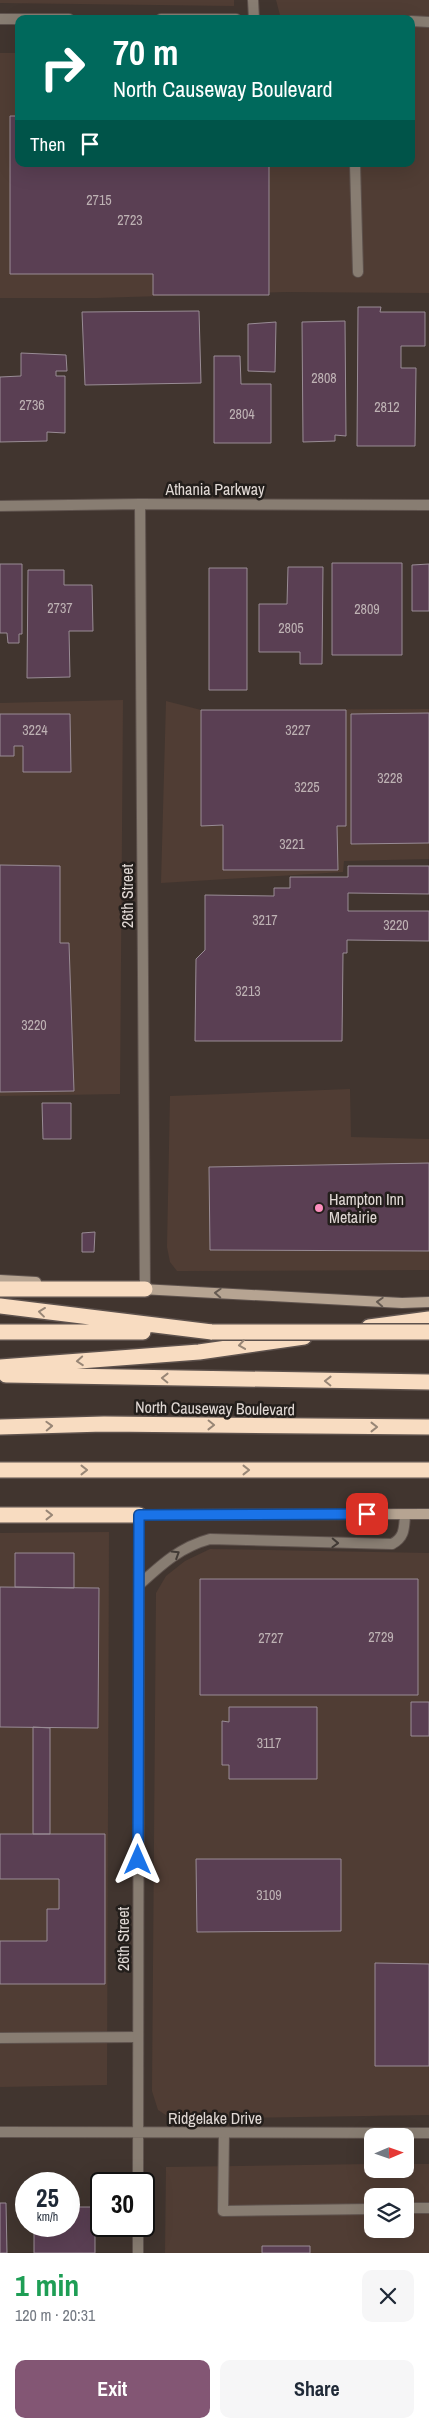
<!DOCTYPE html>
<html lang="en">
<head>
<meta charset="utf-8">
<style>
  :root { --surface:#fff; --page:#f6f6f7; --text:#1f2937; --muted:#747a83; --accent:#835674 }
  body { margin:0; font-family:"Archivo Narrow",sans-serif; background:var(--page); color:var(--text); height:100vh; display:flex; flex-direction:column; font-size:19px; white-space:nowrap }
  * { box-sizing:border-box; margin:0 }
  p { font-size:16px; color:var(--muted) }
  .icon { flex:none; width:28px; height:28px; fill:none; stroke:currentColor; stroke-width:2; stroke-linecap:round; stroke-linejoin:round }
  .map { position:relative; height:2253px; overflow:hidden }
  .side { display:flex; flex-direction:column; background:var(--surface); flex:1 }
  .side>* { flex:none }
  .guide { position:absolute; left:15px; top:15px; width:400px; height:152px; border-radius:10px; box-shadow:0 5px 20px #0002; background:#00695c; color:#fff; overflow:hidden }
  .needle { width:32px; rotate:88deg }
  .buttons { position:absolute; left:364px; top:2128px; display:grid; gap:10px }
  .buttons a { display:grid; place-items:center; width:50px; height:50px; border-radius:10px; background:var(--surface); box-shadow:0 5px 20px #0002; font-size:25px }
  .speed { position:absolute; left:15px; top:2172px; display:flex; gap:10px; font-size:25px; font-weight:700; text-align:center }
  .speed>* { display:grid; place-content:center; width:65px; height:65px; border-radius:50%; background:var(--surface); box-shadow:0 5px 20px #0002; line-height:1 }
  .speed small { font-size:12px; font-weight:400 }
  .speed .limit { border:2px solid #111; border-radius:8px; background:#fff; color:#111 }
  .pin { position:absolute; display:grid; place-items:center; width:42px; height:42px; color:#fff; margin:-21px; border-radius:10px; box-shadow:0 2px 8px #0006 }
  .me { position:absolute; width:55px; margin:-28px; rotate:0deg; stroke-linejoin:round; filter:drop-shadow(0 0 4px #0008) }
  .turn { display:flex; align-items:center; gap:18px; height:105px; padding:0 15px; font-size:22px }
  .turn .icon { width:65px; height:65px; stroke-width:2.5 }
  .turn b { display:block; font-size:35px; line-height:42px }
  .then { display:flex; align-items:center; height:48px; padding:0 15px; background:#0003; gap:10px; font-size:19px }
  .round { display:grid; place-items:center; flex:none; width:52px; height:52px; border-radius:10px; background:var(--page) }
  .head { display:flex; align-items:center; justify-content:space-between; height:85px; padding:0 15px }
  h1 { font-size:30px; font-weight:700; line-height:38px; color:#1e9e55 }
  .primary-button { display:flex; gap:10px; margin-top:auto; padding:10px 15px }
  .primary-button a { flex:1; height:58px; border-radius:10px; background:var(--accent); color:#fff; font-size:20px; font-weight:700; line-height:58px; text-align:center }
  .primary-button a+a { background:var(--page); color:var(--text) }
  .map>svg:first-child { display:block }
  .built { fill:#503d34; fill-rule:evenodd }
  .building { fill:#5a3f53; stroke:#998c95 }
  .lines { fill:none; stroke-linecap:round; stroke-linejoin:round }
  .lane-casing { stroke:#5e524d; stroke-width:12 }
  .street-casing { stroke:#5e524d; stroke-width:12 }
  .secondary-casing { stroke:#5e524d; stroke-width:12 }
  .highway-casing { stroke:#5e524d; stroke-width:18 }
  .lane { stroke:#887d72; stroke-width:10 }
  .street { stroke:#887d72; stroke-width:10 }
  .secondary { stroke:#b6a492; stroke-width:10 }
  .highway { stroke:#f8dcc1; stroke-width:15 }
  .highway-bridge-casing { stroke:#5e524d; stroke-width:18; stroke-linecap:butt }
  .highway-bridge { stroke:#f8dcc1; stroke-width:15 }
  .oneway { stroke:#655a51 }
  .oneway2 { stroke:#988676 }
  .oneway3 { stroke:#413a35 }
  .route-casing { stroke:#114b97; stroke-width:12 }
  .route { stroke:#1a73e8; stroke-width:9 }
  .poi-dot { fill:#fd8ebe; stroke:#231e1b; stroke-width:2 }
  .labels { text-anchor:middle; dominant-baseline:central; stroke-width:5; stroke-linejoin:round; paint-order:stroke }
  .number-label { font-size:14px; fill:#beb2b4 }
  .street-label { font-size:16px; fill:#e0d8d4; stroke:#231e1b }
  .poi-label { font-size:16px; fill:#e0d8d4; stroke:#231e1b; text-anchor:start }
</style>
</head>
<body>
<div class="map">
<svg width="429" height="2253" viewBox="0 0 429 2253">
  <rect width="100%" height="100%" fill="#41352f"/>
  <path class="built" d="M0 0H234V6L0 3Z
    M276 0H429V293L285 292 97 298H0V53H19V164H411V19H281Z
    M123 700 120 1094 0 1096V703Z
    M166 701 201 710 429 709V859L344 861 343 872 161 883Z
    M350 1089 351 1137 429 1139V1270L177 1271 170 1262 167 1247 170 1096Z
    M109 1532 107 2085 0 2087V1533Z
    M210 1549 429 1553V2115L172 2119 158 2110 152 2091 156 1593 166 1576 185 1561Z
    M372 2164V2169H405V2164H429V2253H165L166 2167ZM372 2196H405V2229H372Z"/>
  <path class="building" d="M10 116H19V164H269V295H153V274H10Z
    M358 307H381L380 312H425V346H401V368H416L415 446H357Z
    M199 311 201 383 85 385 82 312Z
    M345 321 346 436 335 435V441L303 442 302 322Z
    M276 322 275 372 248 371V324Z
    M21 353 66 355 67 371H56V376H65V433L47 432V441L0 442V377L21 376Z
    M214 356H240L241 384H271V443H214Z
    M332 563H402V655H332Z
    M0 564H22V634H19V643H8L7 633H0Z
    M429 564V611H412V565Z
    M288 567H323L322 664H300V652H259V604H287Z
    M209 568H247V690H209Z
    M28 570H64V585H92L93 631H69L70 677 27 678Z
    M201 710H346V826H337L338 870H223V825L201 826Z
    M429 713V843L351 844V714Z
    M0 714H70L71 772H23V746H14V756H0Z
    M0 865 60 866V943H69L74 1091 0 1092Z
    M348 866H429V894L348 893V911H429V941L347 940V953H343L342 1041H195L196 959 205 950V895L274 896V888H290V877H348Z
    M42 1103H71V1139H43Z
    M429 1163V1251L210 1250 209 1167Z
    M95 1232 94 1252H82V1233Z
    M15 1553H74V1588L15 1587Z
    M200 1579H418V1695H200Z
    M0 1587 99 1588 98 1728 0 1727Z
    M411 1702H429V1736H411Z
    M229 1707H317V1779H229V1765H222V1721L229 1722Z
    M33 1727 50 1728V1834H33Z
    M0 1834H105V1984H0V1941H47V1909H59V1879H0Z
    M196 1859H341V1931L197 1932Z
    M375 1963 429 1964V2066H375Z
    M0 2203H6L7 2253H0Z
    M69 2207H95V2253H34V2226H69Z
    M262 2246H310V2253H262Z"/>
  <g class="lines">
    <defs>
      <path id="lane" d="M253 0 254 19
        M355 164 358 272
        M139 1585C161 1565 180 1547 210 1539L392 1544C405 1537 404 1528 405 1515
        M0 2038 138 2037
        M224 2133 223 2211 372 2209
        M405 2208H429"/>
      <path id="street" d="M0 19H69
        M161 19H236
        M411 21 429 22
        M140 504 145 1289
        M0 506 140 504 429 505
        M0 2132 429 2133
        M138 2184 139 1515
        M138 2253V2226"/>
      <path id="secondary" d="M0 1280 36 1282
        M141 1289 402 1303 429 1302
        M139 1515 429 1514"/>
      <path id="highway" d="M0 1289H145
        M0 1306 212 1332
        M369 1327 429 1319
        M0 1332H143
        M0 1367 199 1352 304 1337
        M6 1375 429 1382
        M0 1427 104 1424 429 1427
        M0 1470H429
        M0 1515H139"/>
    </defs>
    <use href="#lane" class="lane-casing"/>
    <use href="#street" class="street-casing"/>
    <use href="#secondary" class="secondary-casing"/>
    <use href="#highway" class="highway-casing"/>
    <use href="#lane" class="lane"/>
    <use href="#street" class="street"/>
    <use href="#secondary" class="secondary"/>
    <use href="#highway" class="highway"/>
    <defs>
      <path id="highway-bridge" d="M212 1332H429"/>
    </defs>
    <use href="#highway-bridge" class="highway-bridge-casing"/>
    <use href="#highway-bridge" class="highway-bridge"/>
  </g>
  <defs><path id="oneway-chevron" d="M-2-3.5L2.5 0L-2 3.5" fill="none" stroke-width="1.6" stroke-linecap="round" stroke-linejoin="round" transform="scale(1.25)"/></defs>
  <g class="oneway">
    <use href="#oneway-chevron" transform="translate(218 1293) rotate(-177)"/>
    <use href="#oneway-chevron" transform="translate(380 1302) rotate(-177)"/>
  </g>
  <g class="oneway2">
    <use href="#oneway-chevron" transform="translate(42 1312) rotate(-173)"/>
    <use href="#oneway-chevron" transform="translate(242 1345) rotate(172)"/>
    <use href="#oneway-chevron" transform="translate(80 1361) rotate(176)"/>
    <use href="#oneway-chevron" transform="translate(165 1378) rotate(-179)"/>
    <use href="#oneway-chevron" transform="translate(328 1381) rotate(-179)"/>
    <use href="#oneway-chevron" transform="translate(211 1425) rotate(1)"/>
    <use href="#oneway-chevron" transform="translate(49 1426) rotate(-2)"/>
    <use href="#oneway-chevron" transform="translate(374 1427)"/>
    <use href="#oneway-chevron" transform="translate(84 1470)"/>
    <use href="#oneway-chevron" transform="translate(246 1470)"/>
    <use href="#oneway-chevron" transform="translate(49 1515)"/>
  </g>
  <g class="oneway3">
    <use href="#oneway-chevron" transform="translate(335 1543) rotate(2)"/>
    <use href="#oneway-chevron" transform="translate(176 1554) rotate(-32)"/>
  </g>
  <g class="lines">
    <defs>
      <path id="route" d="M138 1860 139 1515 367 1514"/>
    </defs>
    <use href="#route" class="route-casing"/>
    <use href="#route" class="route"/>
  </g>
  <circle class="poi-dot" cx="319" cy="1208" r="5"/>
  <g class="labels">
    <g class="number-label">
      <text x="99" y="200">2715</text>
      <text x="130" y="220">2723</text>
      <text x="324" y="378">2808</text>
      <text x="32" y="405">2736</text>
      <text x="387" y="407">2812</text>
      <text x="242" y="414">2804</text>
      <text x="60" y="608">2737</text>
      <text x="367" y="609">2809</text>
      <text x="291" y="628">2805</text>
      <text x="35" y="730">3224</text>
      <text x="298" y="730">3227</text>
      <text x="390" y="778">3228</text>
      <text x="307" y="787">3225</text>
      <text x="292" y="844">3221</text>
      <text x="265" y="920">3217</text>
      <text x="396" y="925">3220</text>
      <text x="248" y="991">3213</text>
      <text x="34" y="1025">3220</text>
      <text x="381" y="1637">2729</text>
      <text x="271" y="1638">2727</text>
      <text x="269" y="1743">3117</text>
      <text x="269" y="1895">3109</text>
    </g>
    <g class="street-label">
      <text x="215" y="489">Athania Parkway</text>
      <text transform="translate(127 896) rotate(-90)">26th Street</text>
      <text transform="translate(215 1408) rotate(1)">North Causeway Boulevard</text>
      <text transform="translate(123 1939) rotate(-90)">26th Street</text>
      <text x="215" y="2118">Ridgelake Drive</text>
    </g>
    <g class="poi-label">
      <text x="329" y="1199">Hampton Inn<tspan x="329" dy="18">Metairie</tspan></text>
    </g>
  </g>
</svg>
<div class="buttons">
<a><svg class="needle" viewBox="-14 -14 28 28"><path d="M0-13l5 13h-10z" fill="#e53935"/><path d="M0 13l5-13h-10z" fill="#747a83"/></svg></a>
<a><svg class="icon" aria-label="layers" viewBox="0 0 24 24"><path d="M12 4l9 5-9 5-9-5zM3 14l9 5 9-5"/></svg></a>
</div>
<div class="speed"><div>25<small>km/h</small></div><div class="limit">30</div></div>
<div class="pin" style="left:367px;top:1514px;background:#d93025"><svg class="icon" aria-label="arrive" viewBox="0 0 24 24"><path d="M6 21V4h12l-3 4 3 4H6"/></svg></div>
<svg class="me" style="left:138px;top:1860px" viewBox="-20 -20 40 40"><path d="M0-17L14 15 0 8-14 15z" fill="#1a73e8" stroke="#fff" stroke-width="4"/></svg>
<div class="guide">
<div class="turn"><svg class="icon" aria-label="right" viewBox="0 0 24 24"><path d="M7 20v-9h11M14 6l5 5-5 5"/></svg><div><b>70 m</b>North Causeway Boulevard</div></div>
<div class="then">Then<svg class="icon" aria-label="arrive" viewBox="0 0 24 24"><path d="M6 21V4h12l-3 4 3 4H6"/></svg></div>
</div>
</div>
<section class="side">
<div class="head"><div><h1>1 min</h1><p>120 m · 20:31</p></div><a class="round"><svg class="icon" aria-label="close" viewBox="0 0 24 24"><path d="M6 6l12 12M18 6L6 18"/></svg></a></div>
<div class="primary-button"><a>Exit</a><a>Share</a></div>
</section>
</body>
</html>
